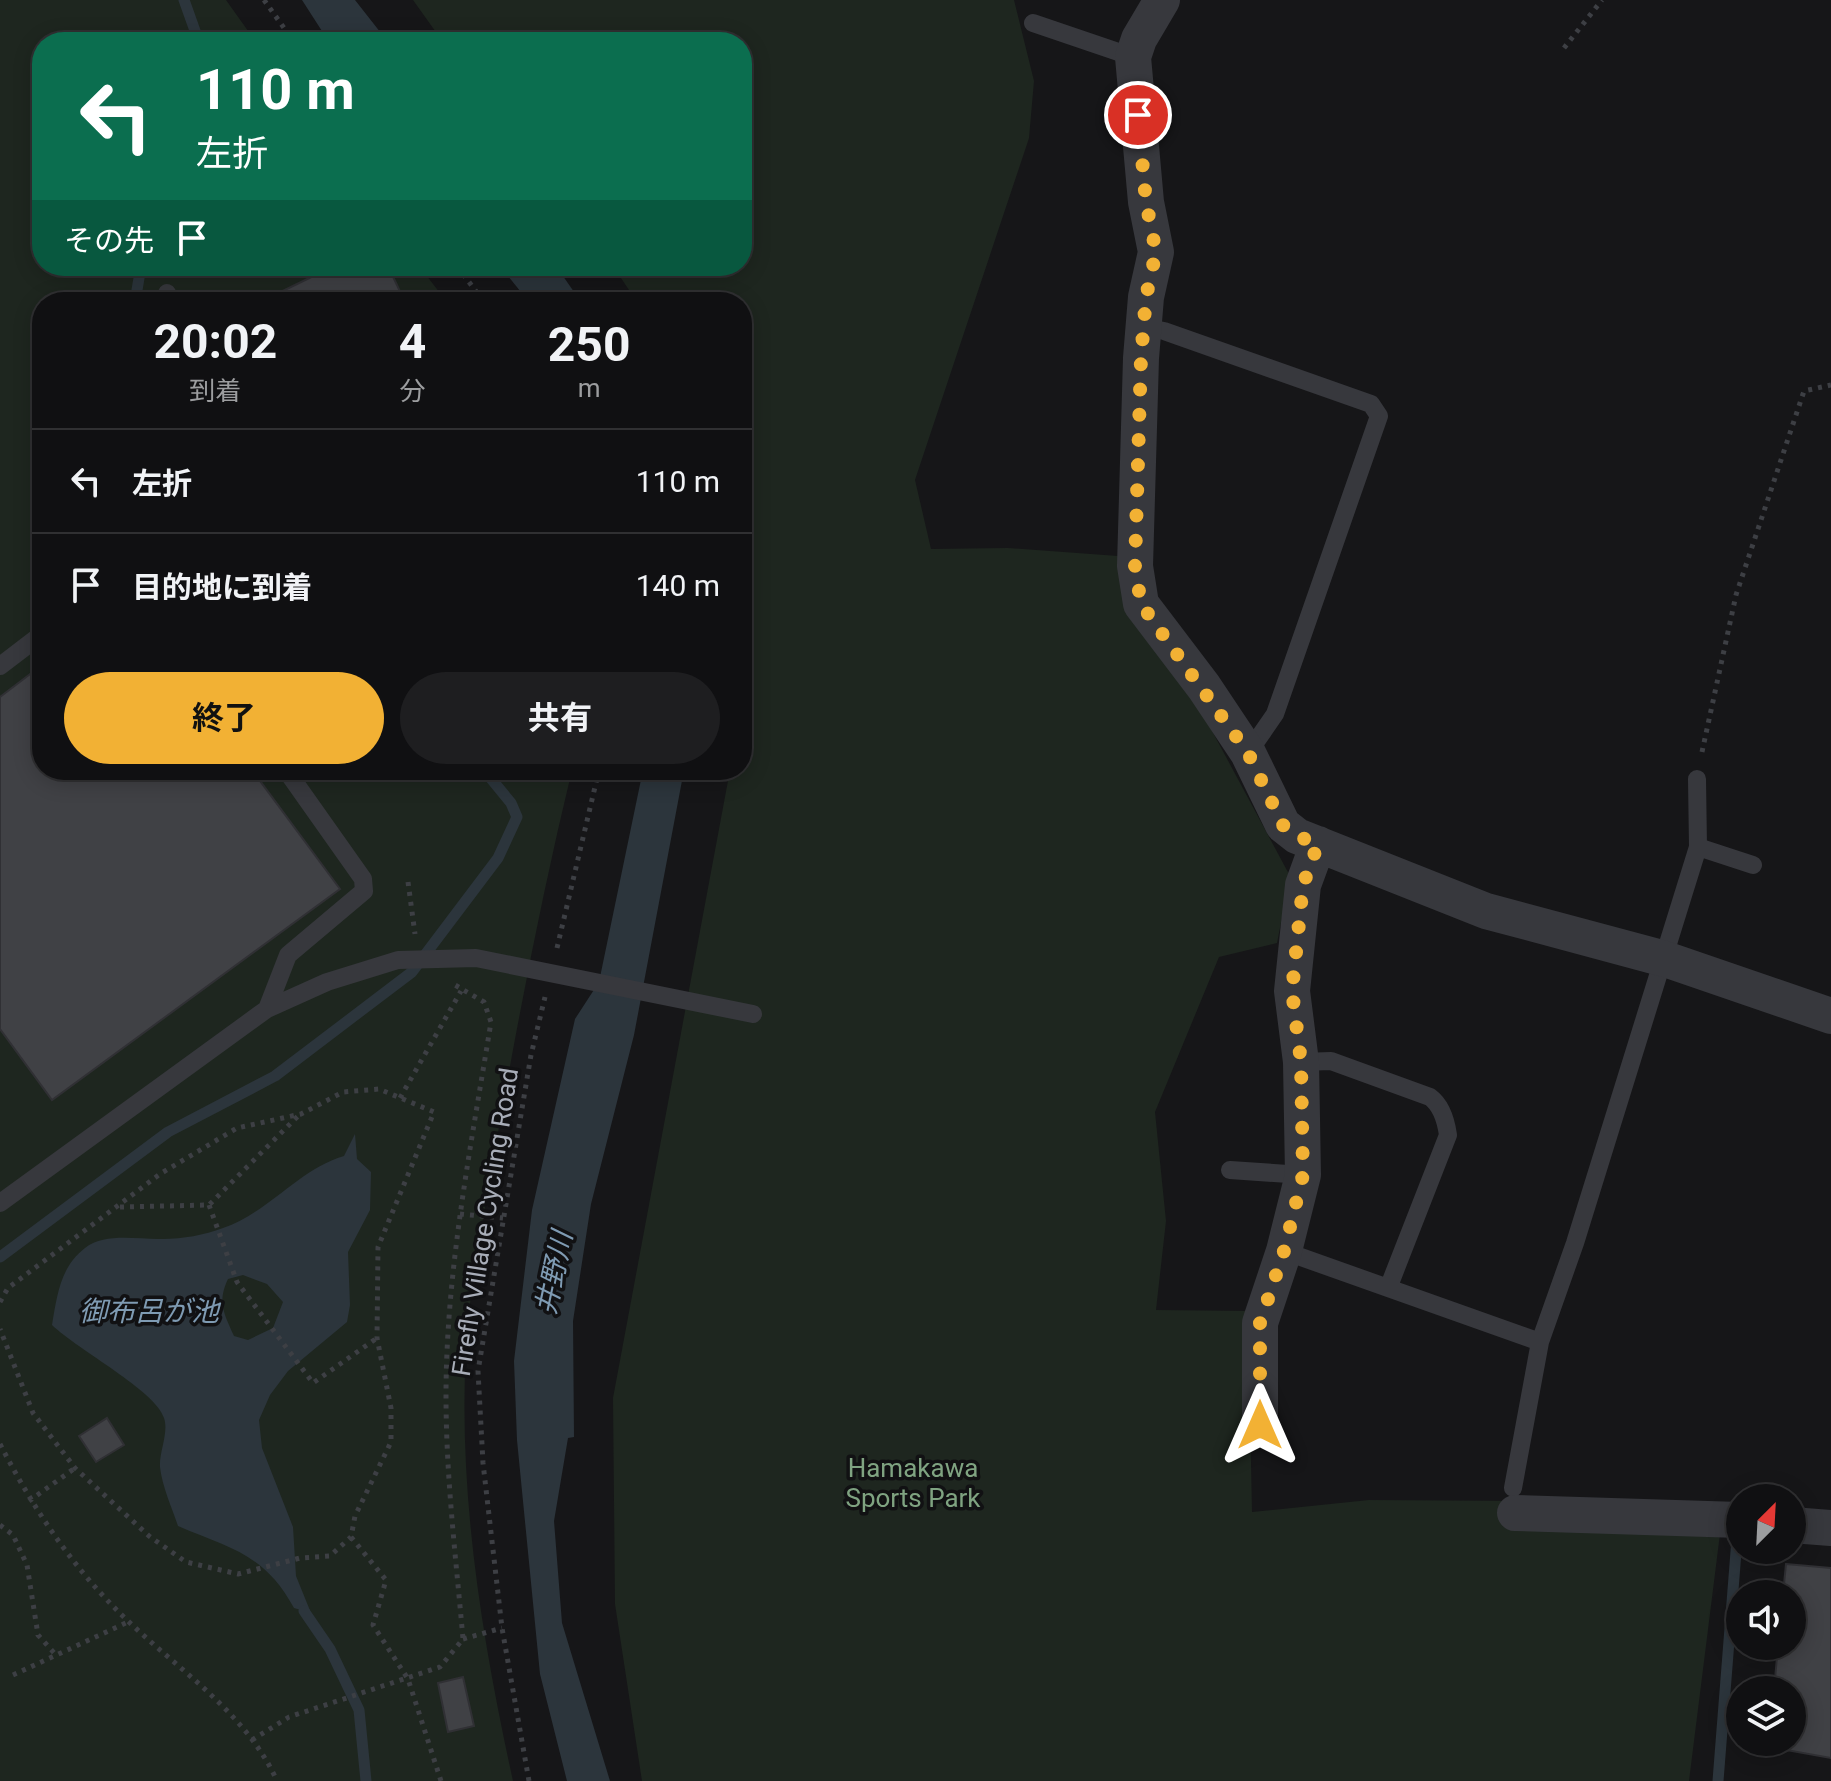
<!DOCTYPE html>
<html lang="ja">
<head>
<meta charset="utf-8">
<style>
  :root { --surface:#101012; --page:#1e1e20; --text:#f1f3f6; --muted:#9c9d9f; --line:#303032; --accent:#f2b134 }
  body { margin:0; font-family:Roboto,"Noto Sans JP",sans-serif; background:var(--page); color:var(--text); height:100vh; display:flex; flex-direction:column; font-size:30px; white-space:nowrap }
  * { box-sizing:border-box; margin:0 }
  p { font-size:26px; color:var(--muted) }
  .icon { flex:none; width:44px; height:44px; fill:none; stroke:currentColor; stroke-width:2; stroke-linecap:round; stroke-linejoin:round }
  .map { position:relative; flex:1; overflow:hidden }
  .panel { position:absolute; left:32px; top:292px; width:720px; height:488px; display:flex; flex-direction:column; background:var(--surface); border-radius:32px; box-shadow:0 4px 20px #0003,0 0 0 2px var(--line) }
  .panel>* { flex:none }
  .guide { position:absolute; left:32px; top:32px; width:720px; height:244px; border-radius:32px; box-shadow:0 4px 20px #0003,0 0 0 2px var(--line); background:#0b6e4f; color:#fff; overflow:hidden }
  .needle { width:52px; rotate:24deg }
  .controls { position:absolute; left:1726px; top:1484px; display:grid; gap:16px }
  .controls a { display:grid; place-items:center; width:80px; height:80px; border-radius:50%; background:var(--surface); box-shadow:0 4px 20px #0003,0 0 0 2px var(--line); font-size:40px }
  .pin { position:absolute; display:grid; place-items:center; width:68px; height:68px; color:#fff; margin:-34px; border:4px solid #fff; border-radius:50%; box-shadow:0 2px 8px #0007 }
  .me { position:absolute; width:88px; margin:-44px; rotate:0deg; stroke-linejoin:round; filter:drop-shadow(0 0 6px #0008) }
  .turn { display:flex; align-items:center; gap:28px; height:168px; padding:0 32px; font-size:36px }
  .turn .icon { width:104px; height:104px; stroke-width:2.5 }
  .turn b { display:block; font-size:56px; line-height:68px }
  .then { display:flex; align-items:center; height:76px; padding:0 32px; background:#0003; gap:16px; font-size:30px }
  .eta { display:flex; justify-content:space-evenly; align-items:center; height:136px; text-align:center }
  .eta b { font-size:48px; font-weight:700; line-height:56px }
  .cta { display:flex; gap:16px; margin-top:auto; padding:16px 32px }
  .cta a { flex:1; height:92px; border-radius:48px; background:var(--accent); color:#111; font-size:32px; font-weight:700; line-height:92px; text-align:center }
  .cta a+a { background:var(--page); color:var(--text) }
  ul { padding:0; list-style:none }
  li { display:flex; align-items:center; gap:24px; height:104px; padding:0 32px; border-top:2px solid var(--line) }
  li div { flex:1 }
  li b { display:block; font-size:30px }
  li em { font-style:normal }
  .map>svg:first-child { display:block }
  .green { fill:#1e261f }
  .water { fill:#2c353c; fill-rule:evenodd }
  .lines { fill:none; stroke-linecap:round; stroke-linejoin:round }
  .stream { stroke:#2c353c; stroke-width:11 }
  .building { fill:#404145; stroke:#303034; stroke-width:2 }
  .path { stroke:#3d3f44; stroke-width:5; stroke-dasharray:4 6; stroke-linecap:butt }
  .service { stroke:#37383d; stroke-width:18 }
  .minor { stroke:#37383d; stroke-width:36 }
  .route { stroke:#f2b134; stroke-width:14; stroke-dasharray:0 25.2 }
  .labels { text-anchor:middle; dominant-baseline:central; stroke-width:7; stroke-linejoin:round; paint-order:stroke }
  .street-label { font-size:26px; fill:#a8adb8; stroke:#111113 }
  .park-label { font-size:26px; fill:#7fa381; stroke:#111113 }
  .water-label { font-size:28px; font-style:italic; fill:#7f9bb3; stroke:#111113 }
</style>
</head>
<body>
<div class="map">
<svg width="1831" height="1781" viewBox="0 0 1831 1781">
  <rect width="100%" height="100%" fill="#161618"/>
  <path class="green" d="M0 0H226L256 42H42V266H419L447 302H42V770H572C542 894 518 1019 496 1144 485 1212 470 1280 466 1348 458 1494 482 1639 513 1781H0Z
    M413 0H1014L1034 81 1029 138 915 480 931 549 1008 548 1118 556 1290 876 1277 943 1219 957 1155 1112 1166 1221 1156 1310 1248 1311 1252 1512 1369 1500 1724 1502 1689 1781H642L615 1604 613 1398 730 770H742V702L748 665 742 545V302H637L613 266H742V42H443Z"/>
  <path class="water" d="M302 0H355L388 42H329Z
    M500 266H556L581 302H529Z
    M643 770H684L634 1035 591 1204 573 1321 574 1437 568 1438 554 1521 562 1623 610 1781H567L540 1674 517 1440 514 1361 532 1210 575 1019 599 982Z
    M355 1134 357 1159 371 1172 370 1210 348 1252 350 1305 347 1322 288 1371 270 1395 259 1420 262 1448 293 1527 296 1576 311 1613 294 1608C264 1553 231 1549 178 1526 172 1508 162 1486 160 1467 159 1452 169 1432 164 1418 156 1391 78 1350 52 1325 57 1296 60 1267 85 1248 106 1232 138 1240 163 1239 183 1239 204 1235 223 1228 268 1213 299 1169 344 1156ZM243 1275 267 1284 283 1302 273 1328 248 1340 234 1336C224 1314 217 1302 228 1279Z"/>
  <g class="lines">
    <path class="stream" d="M184 0 199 42
      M135 302 141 266
      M0 1257 168 1132 275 1076 412 972 498 858 517 817 511 803 484 770
      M304 1611 330 1649 359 1710 366 1781
      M1718 1781 1737 1539H1740"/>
  </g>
  <path class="building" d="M334 266H388L405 302H260Z
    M42 665V770H252L340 889 52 1100 0 1029V697Z
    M107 1418 124 1445 96 1462 79 1436Z
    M1786 1564 1831 1568V1758L1769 1747V1742H1792V1690H1774L1778 1646H1792V1594H1783Z
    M463 1677 474 1726 448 1732 438 1683Z"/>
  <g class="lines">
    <path class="path" d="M264 0 294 42
      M1564 48 1602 0
      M457 266 484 302
      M1702 752 1736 595 1804 391 1831 385
      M408 882 415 934
      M557 948 599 770
      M400 1098 461 991
      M209 1205 237 1282 313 1383 377 1338
      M120 1207 209 1205 300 1114
      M460 1214 503 1218
      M0 1302 8 1288 160 1174 237 1128 301 1114 343 1092 379 1089 434 1112 378 1247 377 1338 391 1408V1442L355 1516 351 1537 330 1556 300 1558 238 1574 186 1562 149 1536 75 1468 33 1413 0 1329
      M0 1444C34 1510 74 1570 128 1621 180 1671 247 1714 277 1781
      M29 1501 75 1468
      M0 1525 13 1535 27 1565 38 1635 56 1655
      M351 1537 386 1580 373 1625 408 1679 441 1781
      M463 1639 502 1628
      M13 1675 128 1622
      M252 1740 289 1717 440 1667 463 1639C456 1559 446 1477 446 1396 446 1271 471 1146 491 1022L484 1002 455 985
      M529 1781 502 1628 483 1463 478 1371 531 1055 545 997"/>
    <path class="service" d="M1033 23 1133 57
      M164 302 167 293
      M1143 327 1164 331 1371 404 1379 416 1275 714 1248 753
      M0 666 42 634
      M1698 847 1753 865
      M267 1009 327 982 398 960 476 958 753 1014
      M1301 1062 1331 1061 1430 1097C1441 1105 1446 1121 1448 1135L1389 1286
      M1230 1170 1303 1175
      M0 1203 267 1009 288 955 364 891 363 879 286 770
      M1284 1251 1540 1342
      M1513 1488 1540 1342 1575 1243 1698 847 1697 779"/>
    <path class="minor" d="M1162 0 1139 39 1133 57 1146 202 1156 252 1146 297 1141 358 1135 566 1141 604 1204 687 1248 753 1283 825 1297 836 1486 911 1665 959 1831 1016
      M1260 1425V1323L1284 1251 1303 1175 1301 1062 1292 991 1303 885 1318 844
      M1515 1513 1740 1520
      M1792 1525 1831 1528"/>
  </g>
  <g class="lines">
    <path class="route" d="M1138 115 1146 202 1156 252 1146 297 1141 358 1135 566 1141 604 1248 753 1283 825 1297 836 1318 844 1303 885 1292 991 1301 1062 1303 1175 1284 1251 1260 1323V1425"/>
  </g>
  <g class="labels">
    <g class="street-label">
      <text transform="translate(485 1222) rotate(-81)">Firefly Village Cycling Road</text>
    </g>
    <g class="park-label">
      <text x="913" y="1468">Hamakawa<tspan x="913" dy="30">Sports Park</tspan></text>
    </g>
    <g class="water-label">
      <text transform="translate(554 1273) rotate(-78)">井野川</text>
      <text x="149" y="1311">御布呂が池</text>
    </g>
  </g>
</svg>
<div class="controls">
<a><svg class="needle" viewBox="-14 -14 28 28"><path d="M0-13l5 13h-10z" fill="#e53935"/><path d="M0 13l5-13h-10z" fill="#9c9d9f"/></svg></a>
<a><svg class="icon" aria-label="sound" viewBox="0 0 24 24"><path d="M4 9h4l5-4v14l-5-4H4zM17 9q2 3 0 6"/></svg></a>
<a><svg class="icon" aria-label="layers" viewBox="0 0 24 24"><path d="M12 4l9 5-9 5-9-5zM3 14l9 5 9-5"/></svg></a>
</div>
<div class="pin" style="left:1138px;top:115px;background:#d93025"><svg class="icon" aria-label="arrive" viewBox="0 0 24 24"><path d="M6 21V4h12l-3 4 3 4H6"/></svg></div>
<svg class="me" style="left:1260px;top:1425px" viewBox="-20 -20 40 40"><path d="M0-17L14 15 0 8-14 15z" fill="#f2b134" stroke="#fff" stroke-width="4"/></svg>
<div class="guide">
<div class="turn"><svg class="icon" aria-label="left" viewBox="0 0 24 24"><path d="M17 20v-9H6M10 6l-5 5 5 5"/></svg><div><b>110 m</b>左折</div></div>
<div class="then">その先<svg class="icon" aria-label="arrive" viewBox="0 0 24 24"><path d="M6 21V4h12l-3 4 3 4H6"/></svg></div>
</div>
<section class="panel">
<div class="eta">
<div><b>20:02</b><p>到着</p></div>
<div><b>4</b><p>分</p></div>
<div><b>250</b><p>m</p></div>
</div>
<ul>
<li><svg class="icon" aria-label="left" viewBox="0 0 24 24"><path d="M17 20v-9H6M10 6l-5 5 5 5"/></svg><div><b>左折</b></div><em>110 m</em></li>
<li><svg class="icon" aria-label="arrive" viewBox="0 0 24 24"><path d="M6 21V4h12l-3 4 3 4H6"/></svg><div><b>目的地に到着</b></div><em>140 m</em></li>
</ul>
<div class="cta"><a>終了</a><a>共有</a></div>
</section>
</div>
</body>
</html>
